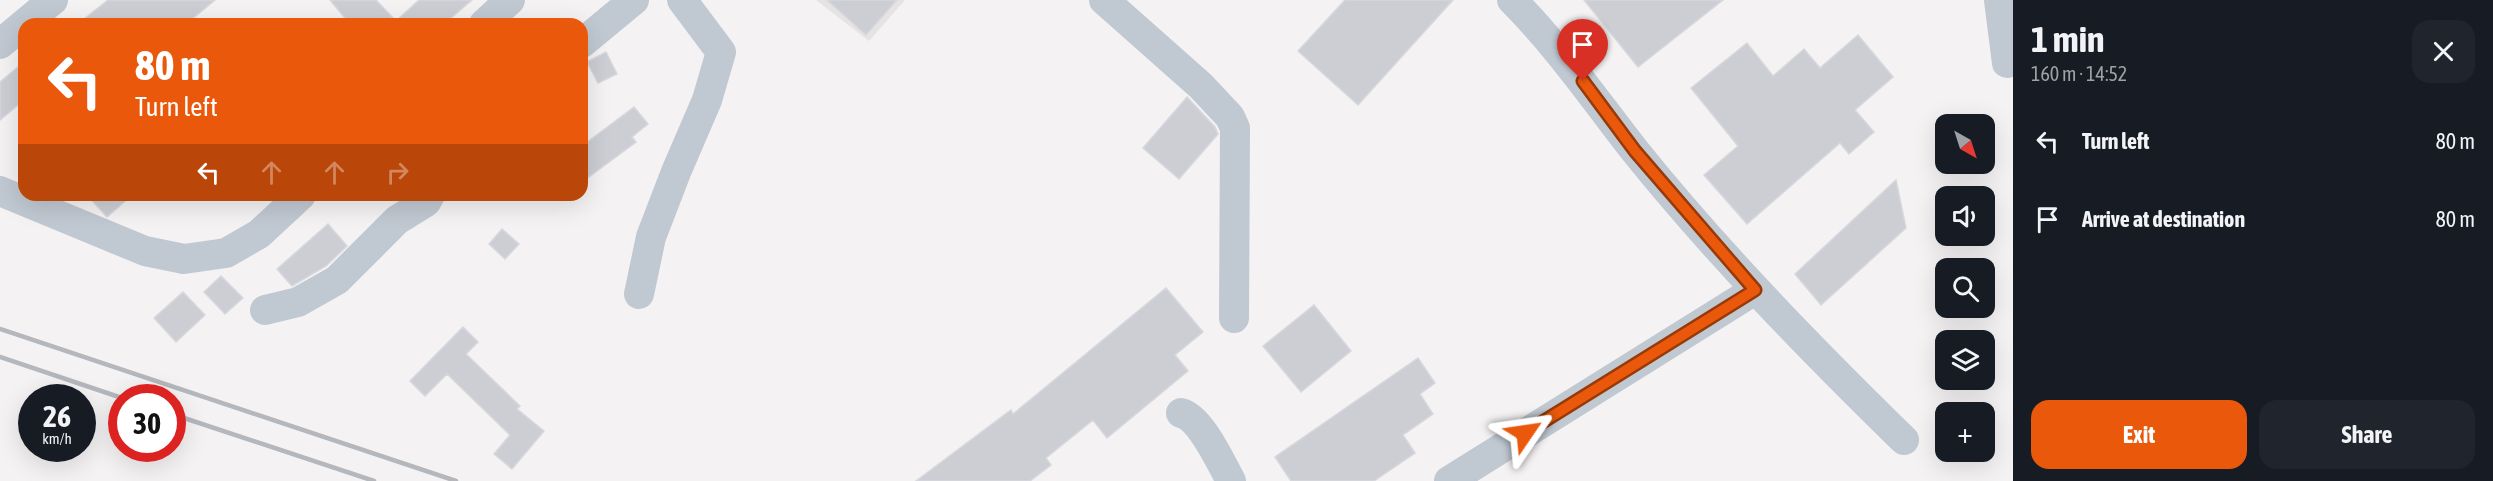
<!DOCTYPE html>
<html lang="en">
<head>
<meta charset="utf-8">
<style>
  :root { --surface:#171b24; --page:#20242c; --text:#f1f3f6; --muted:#9ea1a6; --accent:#ea580c }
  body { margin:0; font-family:"Asap Condensed",sans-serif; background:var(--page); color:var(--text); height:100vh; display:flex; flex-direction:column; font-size:22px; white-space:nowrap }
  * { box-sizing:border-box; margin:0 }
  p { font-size:20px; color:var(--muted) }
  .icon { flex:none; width:33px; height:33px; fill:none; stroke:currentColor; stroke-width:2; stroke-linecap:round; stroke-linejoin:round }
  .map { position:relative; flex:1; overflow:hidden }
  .details { display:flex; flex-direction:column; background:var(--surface); width:480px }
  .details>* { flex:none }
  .guide { position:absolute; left:18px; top:18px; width:570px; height:183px; border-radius:18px; box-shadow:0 6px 24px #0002; background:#ea580c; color:#fff; overflow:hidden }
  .needle { width:39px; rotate:141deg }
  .controls { position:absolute; left:1935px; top:114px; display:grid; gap:12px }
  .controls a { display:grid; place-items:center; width:60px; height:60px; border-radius:12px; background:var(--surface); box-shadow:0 6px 24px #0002; font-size:30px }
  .speed { position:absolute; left:18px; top:384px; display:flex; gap:12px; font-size:30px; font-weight:700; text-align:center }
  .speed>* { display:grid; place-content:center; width:78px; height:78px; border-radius:50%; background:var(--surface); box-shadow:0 6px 24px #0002; line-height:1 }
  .speed small { font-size:15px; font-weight:400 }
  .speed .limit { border:9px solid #d22; background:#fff; color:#111 }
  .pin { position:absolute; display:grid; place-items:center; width:51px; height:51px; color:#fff; margin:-62px -26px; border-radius:50% 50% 50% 0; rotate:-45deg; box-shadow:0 0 6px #0007 }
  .pin .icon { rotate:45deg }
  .me { position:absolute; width:66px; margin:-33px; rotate:58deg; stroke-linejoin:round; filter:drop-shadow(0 0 4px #0008) }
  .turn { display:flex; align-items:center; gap:21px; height:126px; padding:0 18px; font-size:27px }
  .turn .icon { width:78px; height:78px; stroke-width:2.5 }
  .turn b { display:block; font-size:42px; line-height:51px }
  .lanes { display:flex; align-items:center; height:57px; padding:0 18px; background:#0003; justify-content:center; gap:30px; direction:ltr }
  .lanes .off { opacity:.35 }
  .round { display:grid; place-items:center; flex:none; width:63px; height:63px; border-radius:18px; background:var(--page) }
  .summary { display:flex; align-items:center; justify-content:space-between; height:102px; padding:0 18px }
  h1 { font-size:36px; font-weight:700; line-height:45px }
  .action { display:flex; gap:12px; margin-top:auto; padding:12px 18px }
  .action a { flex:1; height:69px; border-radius:18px; background:var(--accent); color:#fff; font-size:24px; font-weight:700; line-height:69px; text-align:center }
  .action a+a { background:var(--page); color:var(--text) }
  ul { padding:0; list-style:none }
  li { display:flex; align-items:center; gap:18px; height:78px; padding:0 18px }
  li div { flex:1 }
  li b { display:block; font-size:22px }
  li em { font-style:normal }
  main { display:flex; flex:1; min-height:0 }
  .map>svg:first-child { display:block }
  .education { fill:#e5e3e4 }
  .building { fill:#ccced4; stroke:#d6d8dd; stroke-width:1.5 }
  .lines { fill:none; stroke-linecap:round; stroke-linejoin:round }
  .minor { stroke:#c0c8d1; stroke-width:30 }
  .rail { stroke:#b4b7bc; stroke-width:4.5 }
  .route-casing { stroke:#983908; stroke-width:15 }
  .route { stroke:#ea580c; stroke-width:10 }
</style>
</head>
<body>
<main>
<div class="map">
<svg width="2013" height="481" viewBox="0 0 2013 481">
  <rect width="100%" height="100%" fill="#f4f2f2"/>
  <path class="education" d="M816 0H905L869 41Z"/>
  <path class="building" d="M108 0H215L186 24H78Z
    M330 0H376L396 21 419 0H472L444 24H350Z
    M827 0H897L866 35Z
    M1345 0H1453L1358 105 1298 51Z
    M1584 0H1723L1638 67Z
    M1858 35 1893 77 1855 110 1874 132 1849 154 1840 143 1747 224 1704 175 1738 146 1691 88 1747 43 1773 76 1804 49 1820 68Z
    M606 52 617 74 598 83 587 62Z
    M24 62V100L0 120V82Z
    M1187 97 1215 127 1218 134 1179 179 1143 148Z
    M634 107 648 124 632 137 636 142 582 182V146Z
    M1896 180 1906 228 1821 305 1795 274Z
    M87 195H132L107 217Z
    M328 224 347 246 326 266 292 286 277 269Z
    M502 229 519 244 505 259 489 244Z
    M221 276 243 298 225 314 204 292Z
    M1166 288 1203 332 1175 355 1188 371 1107 438 1093 420 1046 458 1051 465 1030 481H916L1011 410 1013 414Z
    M183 292 205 315 176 342 154 318Z
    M1314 305 1351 351 1301 392 1263 346Z
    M463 327 478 342 466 354 520 406 517 409 544 431 512 469 494 454 510 435 447 374 425 396 410 381Z
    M1418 358 1435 383 1420 394 1433 414 1403 435 1415 453 1374 481H1291L1275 457Z"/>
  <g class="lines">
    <path class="minor" d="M1104 0 1201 86 1230 117 1235 128 1234 318
      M1512 0C1558 46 1595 100 1635 151 1718 254 1810 348 1904 440
      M1999 0 2007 63
      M484 24 510 0
      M582 43 634 0
      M0 44 53 0
      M0 191 145 251 184 259 226 253 259 234 301 195
      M639 294 651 237 676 172 707 100 721 52 682 0
      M265 310 298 302 337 280 397 220 426 202 430 195
      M1181 413C1201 418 1221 463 1231 481
      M1449 481 1755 290"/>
    <path class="rail" d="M0 329 456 481
      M0 357 122 398
      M172 414 374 481"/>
  </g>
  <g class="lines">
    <defs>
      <path id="route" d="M1525 433 1755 290 1635 151 1583 81"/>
    </defs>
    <use href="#route" class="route-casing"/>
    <use href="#route" class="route"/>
  </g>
</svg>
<div class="controls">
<a><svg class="needle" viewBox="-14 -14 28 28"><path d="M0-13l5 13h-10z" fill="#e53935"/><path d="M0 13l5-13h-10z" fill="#9ea1a6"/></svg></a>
<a><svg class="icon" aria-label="sound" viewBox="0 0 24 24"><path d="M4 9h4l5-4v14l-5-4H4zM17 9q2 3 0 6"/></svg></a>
<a><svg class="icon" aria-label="search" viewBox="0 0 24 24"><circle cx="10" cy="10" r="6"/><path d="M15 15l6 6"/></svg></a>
<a><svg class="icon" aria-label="layers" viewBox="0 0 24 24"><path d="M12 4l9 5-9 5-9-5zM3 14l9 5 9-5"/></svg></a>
<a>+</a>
</div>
<div class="speed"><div>26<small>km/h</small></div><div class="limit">30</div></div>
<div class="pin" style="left:1583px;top:81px;background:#d93025"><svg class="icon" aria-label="arrive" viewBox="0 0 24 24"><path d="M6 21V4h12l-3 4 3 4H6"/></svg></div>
<svg class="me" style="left:1525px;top:433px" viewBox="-20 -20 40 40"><path d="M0-17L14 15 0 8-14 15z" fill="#ea580c" stroke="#fff" stroke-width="4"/></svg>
<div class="guide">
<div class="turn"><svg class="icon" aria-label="left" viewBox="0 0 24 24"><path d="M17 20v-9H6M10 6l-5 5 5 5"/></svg><div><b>80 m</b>Turn left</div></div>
<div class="lanes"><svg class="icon" aria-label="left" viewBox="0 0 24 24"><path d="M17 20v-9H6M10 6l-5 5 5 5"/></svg><svg class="icon off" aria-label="ahead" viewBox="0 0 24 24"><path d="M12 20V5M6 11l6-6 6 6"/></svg><svg class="icon off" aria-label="ahead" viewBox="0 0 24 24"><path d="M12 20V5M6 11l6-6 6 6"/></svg><svg class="icon off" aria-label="right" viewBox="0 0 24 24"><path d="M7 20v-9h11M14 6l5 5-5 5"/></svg></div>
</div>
</div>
<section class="details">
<div class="summary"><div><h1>1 min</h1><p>160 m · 14:52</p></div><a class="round"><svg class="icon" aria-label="close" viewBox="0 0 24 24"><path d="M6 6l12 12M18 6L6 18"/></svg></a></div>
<ul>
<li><svg class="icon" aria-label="left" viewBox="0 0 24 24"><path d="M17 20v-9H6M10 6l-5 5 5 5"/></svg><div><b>Turn left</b></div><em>80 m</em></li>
<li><svg class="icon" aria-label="arrive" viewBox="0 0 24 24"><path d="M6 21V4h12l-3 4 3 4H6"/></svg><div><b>Arrive at destination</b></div><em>80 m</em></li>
</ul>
<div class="action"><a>Exit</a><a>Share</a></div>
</section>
</main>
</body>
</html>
